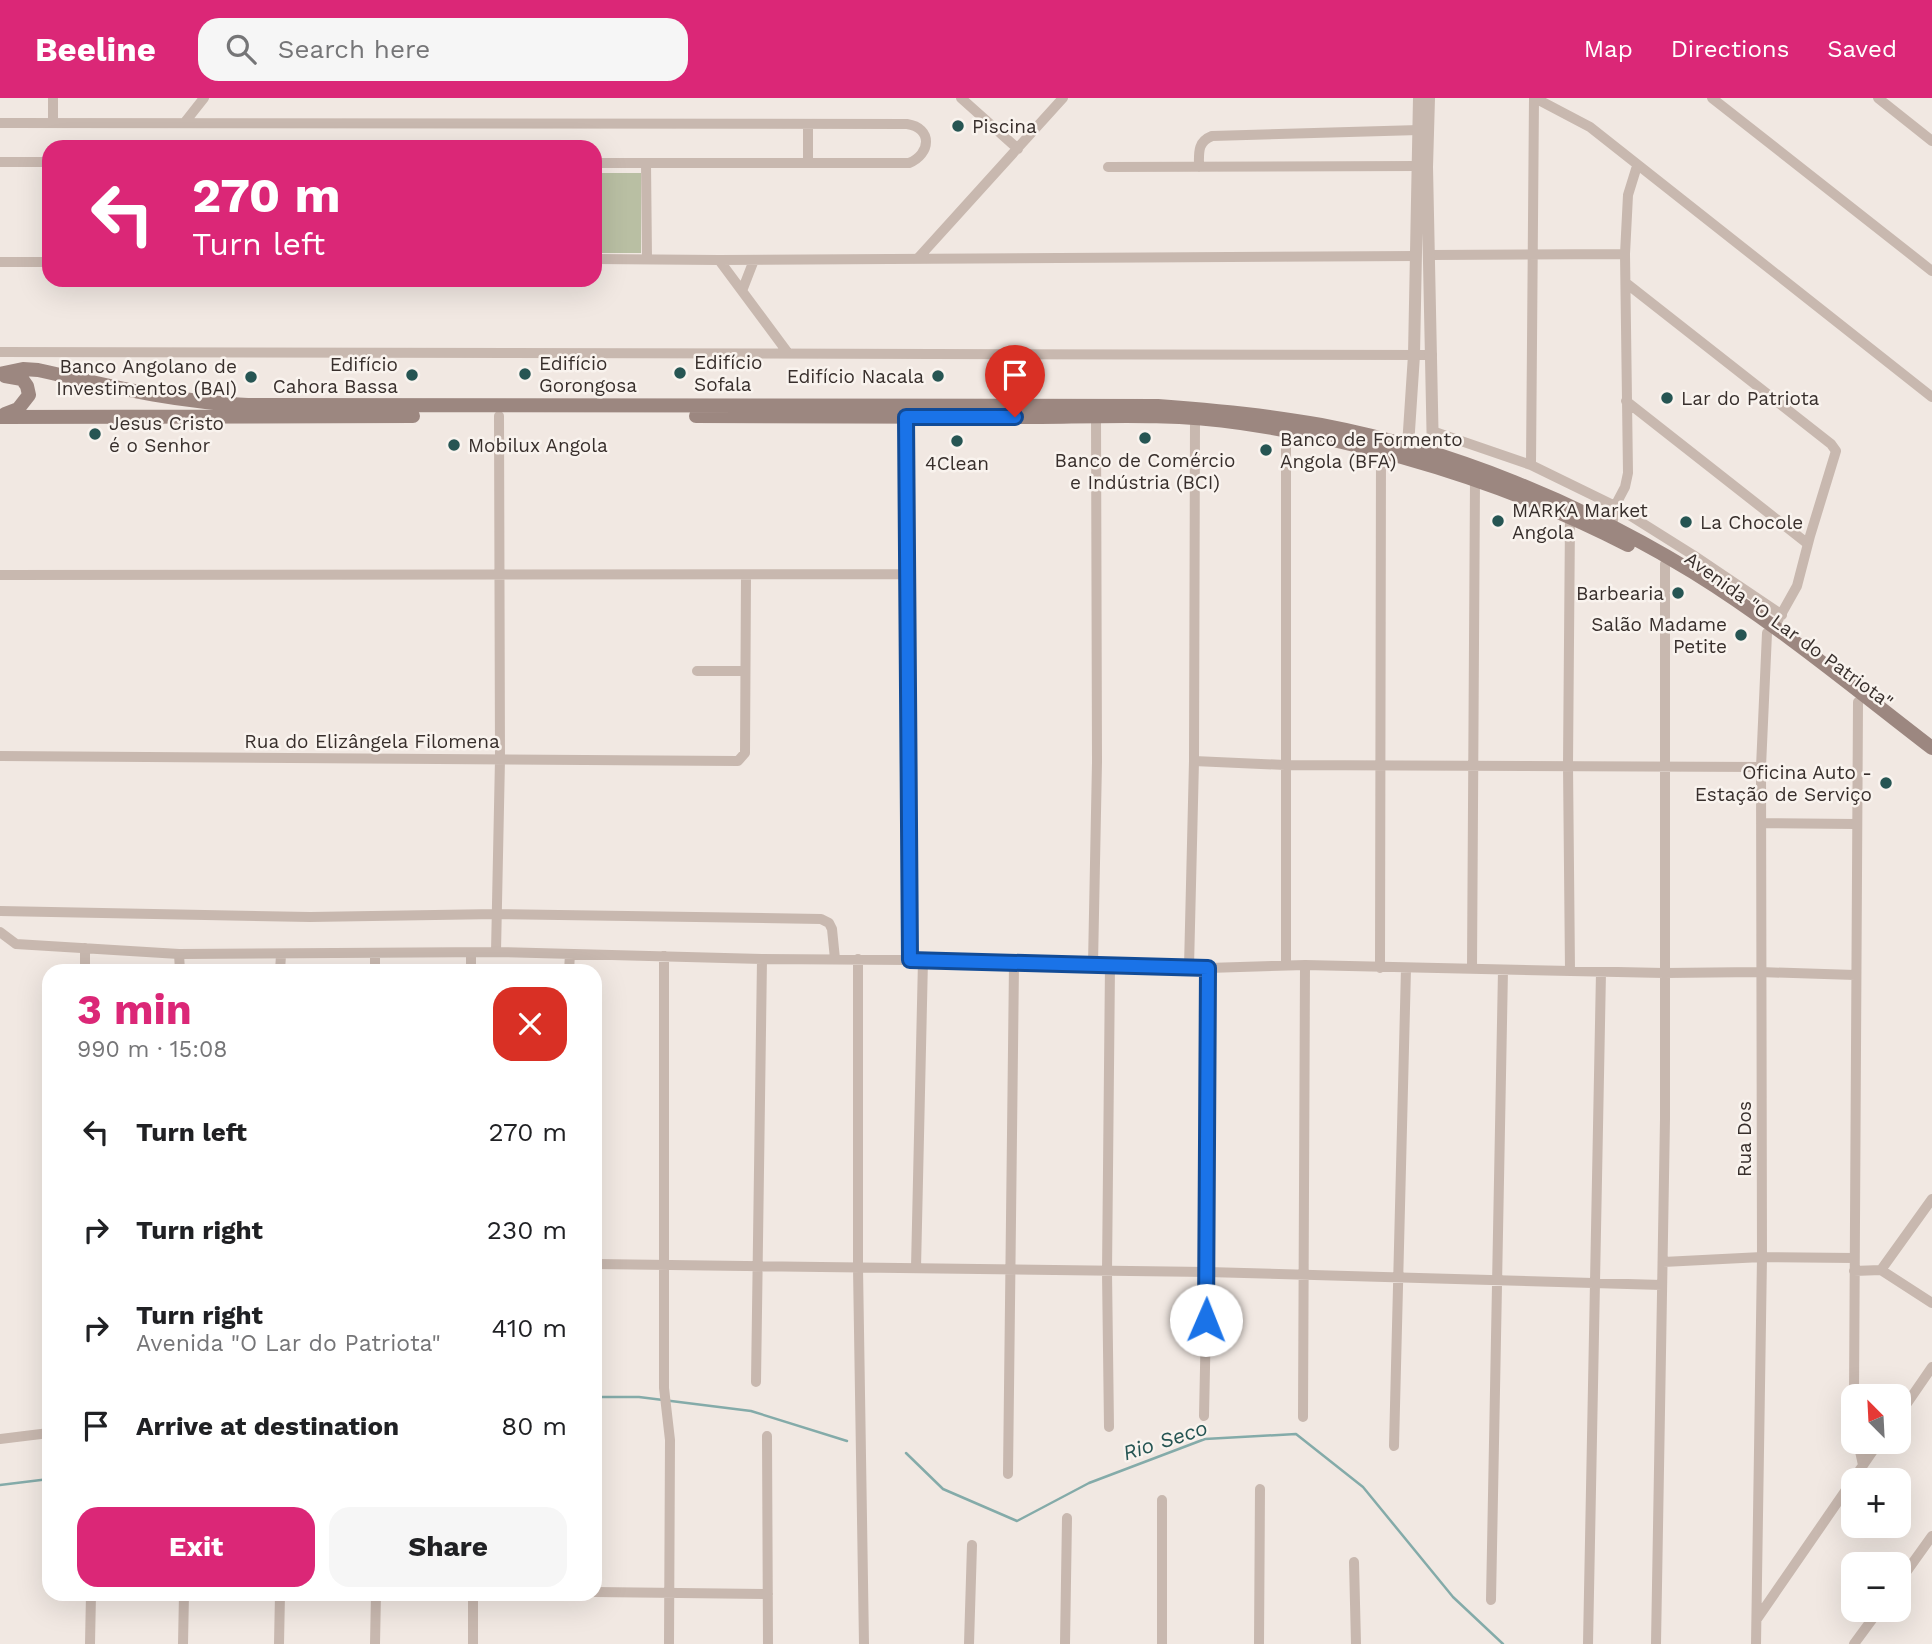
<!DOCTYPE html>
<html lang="en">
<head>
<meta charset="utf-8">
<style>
  :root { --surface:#fff; --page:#f6f6f6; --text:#202124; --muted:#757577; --accent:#db2777 }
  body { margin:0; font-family:"Work Sans",sans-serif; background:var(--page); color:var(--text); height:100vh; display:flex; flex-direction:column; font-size:26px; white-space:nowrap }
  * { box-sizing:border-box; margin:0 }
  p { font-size:23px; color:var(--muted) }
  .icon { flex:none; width:38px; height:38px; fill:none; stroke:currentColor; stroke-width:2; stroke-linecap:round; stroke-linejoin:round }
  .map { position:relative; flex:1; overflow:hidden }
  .sheet { position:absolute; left:42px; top:866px; width:560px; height:637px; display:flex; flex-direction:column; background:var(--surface); border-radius:21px; box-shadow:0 7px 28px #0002 }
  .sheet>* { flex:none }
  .banner { position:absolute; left:42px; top:42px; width:560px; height:147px; border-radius:21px; box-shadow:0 7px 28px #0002; background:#db2777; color:#fff; overflow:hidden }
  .needle { width:46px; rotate:336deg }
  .controls { position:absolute; left:1841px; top:1286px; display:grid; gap:14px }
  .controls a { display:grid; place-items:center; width:70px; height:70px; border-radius:14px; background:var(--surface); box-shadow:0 7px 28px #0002; font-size:35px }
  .pin { position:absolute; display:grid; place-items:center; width:60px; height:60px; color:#fff; margin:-72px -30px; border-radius:50% 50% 50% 0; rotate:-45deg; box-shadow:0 0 7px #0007 }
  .pin .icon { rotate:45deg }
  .me { position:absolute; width:77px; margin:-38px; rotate:1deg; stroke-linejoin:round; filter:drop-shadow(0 0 5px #0008) }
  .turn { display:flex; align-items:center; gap:24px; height:147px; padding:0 35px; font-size:32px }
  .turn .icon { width:91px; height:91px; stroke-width:2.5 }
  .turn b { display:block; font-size:49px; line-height:60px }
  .round { display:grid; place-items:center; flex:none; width:74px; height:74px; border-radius:21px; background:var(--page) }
  .summary { display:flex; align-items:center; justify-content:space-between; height:119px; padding:0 35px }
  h1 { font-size:42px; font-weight:700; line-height:52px; color:var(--accent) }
  .primary-button { display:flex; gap:14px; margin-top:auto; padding:14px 35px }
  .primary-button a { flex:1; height:80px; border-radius:21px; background:var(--accent); color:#fff; font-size:28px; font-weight:700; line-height:80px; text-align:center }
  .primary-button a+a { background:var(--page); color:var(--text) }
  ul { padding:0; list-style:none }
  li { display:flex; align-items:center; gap:21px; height:98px; padding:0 35px }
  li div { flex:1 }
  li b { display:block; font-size:26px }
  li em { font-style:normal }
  header { display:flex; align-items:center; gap:42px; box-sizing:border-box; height:98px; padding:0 35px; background:var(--accent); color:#fff }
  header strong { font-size:33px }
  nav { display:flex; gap:38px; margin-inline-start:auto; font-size:24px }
  .search { width:490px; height:63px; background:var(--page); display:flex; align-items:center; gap:18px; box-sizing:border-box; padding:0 24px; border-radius:21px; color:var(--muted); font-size:26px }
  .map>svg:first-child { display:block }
  .green { fill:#b9bfa3 }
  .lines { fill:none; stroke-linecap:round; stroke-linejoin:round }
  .stream { stroke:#84aba9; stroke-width:2.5 }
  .minor { stroke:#c8b8af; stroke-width:10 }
  .tertiary { stroke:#c8b8af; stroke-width:12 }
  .secondary { stroke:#9c8780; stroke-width:14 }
  .route-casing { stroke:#114b97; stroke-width:18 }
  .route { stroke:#1a73e8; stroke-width:12 }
  .poi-dot { fill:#265553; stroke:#f9f3ee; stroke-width:2.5 }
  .labels { text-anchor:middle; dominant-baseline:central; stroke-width:5; stroke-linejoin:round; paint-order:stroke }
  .poi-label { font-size:19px; fill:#382f2c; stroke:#f9f3ee; text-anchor:start }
  .street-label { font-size:19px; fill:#382f2c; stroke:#f9f3ee }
  .water-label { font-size:21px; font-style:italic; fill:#265553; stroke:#f9f3ee }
</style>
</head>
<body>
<header>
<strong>Beeline</strong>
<div class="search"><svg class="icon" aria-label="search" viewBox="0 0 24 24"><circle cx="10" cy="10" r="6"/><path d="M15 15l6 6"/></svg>Search here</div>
<nav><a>Map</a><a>Directions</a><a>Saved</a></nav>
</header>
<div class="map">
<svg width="1932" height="1546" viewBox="0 0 1932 1546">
  <rect width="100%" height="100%" fill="#f1e8e2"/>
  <path class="green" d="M595 75H641V155H595Z"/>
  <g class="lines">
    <path class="stream" d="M595 1299H639L751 1313 847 1343
      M906 1355 943 1391 1017 1423 1089 1385 1205 1341 1296 1336 1363 1389 1453 1499 1503 1546
      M0 1387 49 1381"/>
    <path class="minor" d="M53 0V25
      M961 0 1018 51
      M1535 0 1590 29 1932 299
      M1712 0 1932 173
      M1878 0 1932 43
      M185 24 204 0
      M0 25 907 26C933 30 931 56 909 65H595
      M0 64H49
      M646 65 647 161
      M808 65V26
      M1108 69 1418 68
      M1199 69C1199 55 1197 44 1212 38L1419 32
      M1430 157 1625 156
      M919 159 1063 0
      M595 161 719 162 1416 158
      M719 162 788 255
      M0 164H49
      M1626 185 1831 346 1836 353 1810 438 1797 488 1774 529
      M742 193 754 162
      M0 254 1432 257
      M1626 303 1808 446
      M906 319 910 862
      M1432 333 1531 367 1615 408 1625 389 1628 375 1625 156 1628 97 1637 68
      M1531 367 1534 0
      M1570 420 1568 667 1570 873
      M1612 428 1615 408 1693 457 1782 517
      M0 477 907 476
      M697 573H745
      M0 658 738 663 745 655 746 478
      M1194 663 1285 667 1761 669
      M1761 725 1855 726
      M0 813 310 819 497 816 821 821 829 825 832 831 835 861
      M0 834 16 846 179 856 496 854 762 861 910 862 1208 870 1305 867 1664 875 1760 874 1855 877
      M496 854 500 661 499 318
      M179 856 180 873
      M664 858V1290L670 1342 669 1546
      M858 861V1170L864 1546
      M1093 866 1097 664 1096 319
      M1286 867V334
      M1189 869 1194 663 1195 321
      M1380 870 1381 354
      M1472 871 1475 382
      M85 873V850
      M280 873 281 857
      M375 873V856
      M471 873V855
      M569 873 570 856
      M1663 1164 1762 1159 1854 1160
      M595 1166 1207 1174 1662 1187
      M916 1170 923 862
      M1881 1172 1932 1205
      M1854 1173 1881 1172 1932 1101
      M756 1284 762 861
      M1854 1298 1858 604
      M1899 1317 1932 1269
      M1204 1318 1207 1174 1208 870
      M1303 1319 1305 867
      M1109 1329 1107 1174 1110 867
      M767 1338 768 1546
      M0 1341 49 1335
      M1858 1344 1863 1367
      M1394 1348 1406 870
      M1008 1376 1014 866
      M1162 1402V1546
      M1354 1464 1356 1546
      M1899 1484 1932 1438
      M595 1494 768 1496
      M1491 1502 1503 872
      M1757 1521 1879 1344
      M90 1546 91 1496
      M183 1546 184 1496
      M279 1546 280 1496
      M375 1546 376 1496
      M473 1546V1496
      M969 1546 972 1447
      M1065 1546 1067 1420
      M1259 1546 1260 1391
      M1588 1546 1601 874
      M1656 1546 1665 1021V466
      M1756 1546 1762 1159 1761 669 1767 535
      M1854 1546 1879 1512"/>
    <path class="tertiary" d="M1429 0 1427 69 1433 356
      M1408 348 1414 257 1419 0"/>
    <path class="secondary" d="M0 276 23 271 38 272C110 288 173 304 248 307L1158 308C1213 312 1267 317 1321 327 1452 352 1580 405 1693 474 1777 526 1854 590 1932 650
      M5 316 18 311 29 297 27 288 22 281 5 278
      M696 318C803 319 911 319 1019 319 1092 319 1168 314 1241 325 1375 345 1507 385 1628 447
      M0 319 413 318"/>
  </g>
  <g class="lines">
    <defs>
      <path id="route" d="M1015 319H906L910 862 1208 870 1206 1222"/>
    </defs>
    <use href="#route" class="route-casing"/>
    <use href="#route" class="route"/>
  </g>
  <g class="poi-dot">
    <circle cx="958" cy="28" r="7"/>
    <circle cx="680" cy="275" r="7"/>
    <circle cx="525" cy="276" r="7"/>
    <circle cx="412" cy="277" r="7"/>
    <circle cx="938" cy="278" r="7"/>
    <circle cx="251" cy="279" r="7"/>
    <circle cx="1667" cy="300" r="7"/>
    <circle cx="95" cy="336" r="7"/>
    <circle cx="1145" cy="340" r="7"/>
    <circle cx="957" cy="343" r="7"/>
    <circle cx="454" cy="347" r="7"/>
    <circle cx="1266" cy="352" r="7"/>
    <circle cx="1498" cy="423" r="7"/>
    <circle cx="1686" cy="424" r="7"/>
    <circle cx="1678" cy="495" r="7"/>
    <circle cx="1741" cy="537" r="7"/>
    <circle cx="1886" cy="685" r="7"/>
  </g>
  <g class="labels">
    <g class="poi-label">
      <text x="972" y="28">Piscina</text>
      <text x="694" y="264">Edifício<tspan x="694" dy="22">Sofala</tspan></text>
      <text x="539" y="265">Edifício<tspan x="539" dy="22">Gorongosa</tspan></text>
      <text x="398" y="266" text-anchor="end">Edifício<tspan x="398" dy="22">Cahora Bassa</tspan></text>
      <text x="237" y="268" text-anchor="end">Banco Angolano de<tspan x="237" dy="22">Investimentos (BAI)</tspan></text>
      <text x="924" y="278" text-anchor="end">Edifício Nacala</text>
      <text x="1681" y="300">Lar do Patriota</text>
      <text x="109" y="325">Jesus Cristo<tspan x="109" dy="22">é o Senhor</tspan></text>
      <text x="1280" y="341">Banco de Formento<tspan x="1280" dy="22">Angola (BFA)</tspan></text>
      <text x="468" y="347">Mobilux Angola</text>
      <text x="1145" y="362" text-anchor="middle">Banco de Comércio<tspan x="1145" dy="22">e Indústria (BCI)</tspan></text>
      <text x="957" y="365" text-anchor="middle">4Clean</text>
      <text x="1512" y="412">MARKA Market<tspan x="1512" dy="22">Angola</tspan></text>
      <text x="1700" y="424">La Chocole</text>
      <text x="1664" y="495" text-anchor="end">Barbearia</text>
      <text x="1727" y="526" text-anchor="end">Salão Madame<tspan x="1727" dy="22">Petite</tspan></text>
      <text x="1872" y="674" text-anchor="end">Oficina Auto -<tspan x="1872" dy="22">Estação de Serviço</tspan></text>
    </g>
    <g class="street-label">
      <text transform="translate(1789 532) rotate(36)">Avenida "O Lar do Patriota"</text>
      <text x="372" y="643">Rua do Elizângela Filomena</text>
      <text transform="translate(1744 1041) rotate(-90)">Rua Dos</text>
    </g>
    <g class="water-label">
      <text transform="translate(1165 1342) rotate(-18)">Rio Seco</text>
    </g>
  </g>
</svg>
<div class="controls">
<a><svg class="needle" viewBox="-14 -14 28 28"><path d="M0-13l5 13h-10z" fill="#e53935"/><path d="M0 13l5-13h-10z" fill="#757577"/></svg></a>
<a>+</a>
<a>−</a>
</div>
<div class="pin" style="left:1015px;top:319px;background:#d93025"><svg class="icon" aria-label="arrive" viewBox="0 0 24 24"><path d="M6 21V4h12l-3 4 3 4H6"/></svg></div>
<svg class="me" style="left:1206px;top:1222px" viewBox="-20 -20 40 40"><circle r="19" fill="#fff"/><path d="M0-13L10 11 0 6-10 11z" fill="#1a73e8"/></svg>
<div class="banner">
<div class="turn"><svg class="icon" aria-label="left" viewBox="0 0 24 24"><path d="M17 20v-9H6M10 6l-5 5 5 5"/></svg><div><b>270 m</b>Turn left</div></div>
</div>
<section class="sheet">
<div class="summary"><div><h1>3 min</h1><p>990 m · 15:08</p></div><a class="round" style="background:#d93025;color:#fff"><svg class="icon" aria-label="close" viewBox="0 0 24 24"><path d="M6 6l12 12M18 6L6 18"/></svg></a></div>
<ul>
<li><svg class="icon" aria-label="left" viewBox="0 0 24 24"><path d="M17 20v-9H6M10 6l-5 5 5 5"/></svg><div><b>Turn left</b></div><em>270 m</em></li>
<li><svg class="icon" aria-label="right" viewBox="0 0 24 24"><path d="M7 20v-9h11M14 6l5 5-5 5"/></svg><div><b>Turn right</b></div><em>230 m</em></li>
<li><svg class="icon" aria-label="right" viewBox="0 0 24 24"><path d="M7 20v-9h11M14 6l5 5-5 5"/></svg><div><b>Turn right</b><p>Avenida &quot;O Lar do Patriota&quot;</p></div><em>410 m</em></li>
<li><svg class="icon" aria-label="arrive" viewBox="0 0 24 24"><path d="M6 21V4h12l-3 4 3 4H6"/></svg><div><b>Arrive at destination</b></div><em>80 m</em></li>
</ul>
<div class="primary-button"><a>Exit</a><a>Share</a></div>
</section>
</div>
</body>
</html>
